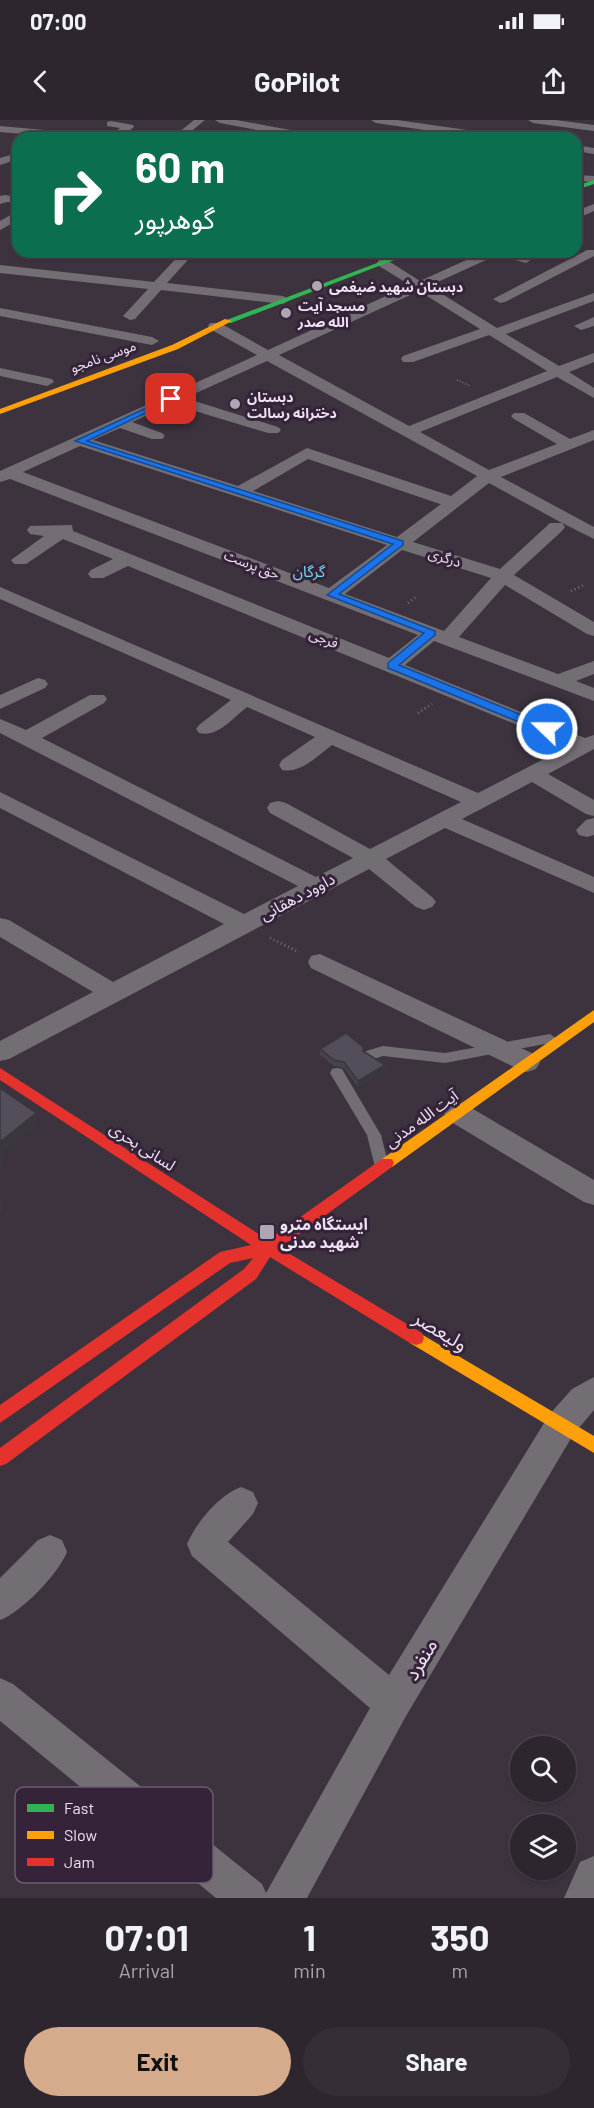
<!DOCTYPE html>
<html lang="en">
<head>
<meta charset="utf-8">
<style>
  :root { --surface:#2d262f; --page:#352e37; --text:#f1f3f6; --muted:#a7a5aa; --line:#48434b; --accent:#d6ab8b }
  body { margin:0; font-family:Barlow,"Noto Sans Arabic",sans-serif; background:var(--page); color:var(--text); height:100vh; display:flex; flex-direction:column; font-size:22px; white-space:nowrap }
  * { box-sizing:border-box; margin:0 }
  p { font-size:20px; color:var(--muted) }
  .icon { flex:none; width:33px; height:33px; fill:none; stroke:currentColor; stroke-width:2; stroke-linecap:round; stroke-linejoin:round }
  .map { position:relative; height:1778px; overflow:hidden }
  .panel { display:flex; flex-direction:column; background:var(--surface); flex:1 }
  .panel>* { flex:none }
  .top-card { position:absolute; left:12px; top:12px; width:570px; height:126px; border-radius:18px; box-shadow:0 2px 4px #0004,0 0 0 2px var(--line); background:#0b6e4f; color:#fff; overflow:hidden }
  .controls { position:absolute; left:510px; top:1616px; display:grid; gap:12px }
  .controls a { display:grid; place-items:center; width:66px; height:66px; border-radius:50%; background:var(--surface); box-shadow:0 2px 4px #0004,0 0 0 2px var(--line); font-size:30px }
  .pin { position:absolute; display:grid; place-items:center; width:51px; height:51px; color:#fff; margin:-26px; border-radius:12px; box-shadow:0 3px 9px #0006 }
  .me { position:absolute; width:66px; margin:-33px; rotate:292deg; stroke-linejoin:round; filter:drop-shadow(0 0 4px #0008) }
  .turn { display:flex; align-items:center; gap:21px; height:126px; padding:0 24px; font-size:27px }
  .turn .icon { width:78px; height:78px; stroke-width:2.5 }
  .turn b { display:block; font-size:42px; line-height:51px }
  .eta { display:flex; justify-content:space-evenly; align-items:center; height:102px; text-align:center }
  .eta b { font-size:36px; font-weight:700; line-height:42px }
  .cta { display:flex; gap:12px; margin-top:auto; padding:12px 24px }
  .cta a { flex:1; height:69px; border-radius:36px; background:var(--accent); color:#111; font-size:24px; font-weight:700; line-height:69px; text-align:center }
  .cta a+a { background:var(--page); color:var(--text) }
  .status { display:flex; justify-content:space-between; align-items:center; height:42px; padding:0 30px; background:var(--surface); direction:ltr }
  .status svg { height:16px; fill:currentColor }
  header { display:flex; justify-content:space-between; align-items:center; height:78px; padding:0 24px; background:var(--surface); font-size:27px; font-weight:700 }
  .map>svg:first-child { display:block }
  .lines { fill:none; stroke-linecap:round; stroke-linejoin:round }
  .path-far1 { stroke:#726d73; stroke-width:2; stroke-dasharray:1 2; stroke-linecap:butt }
  .path { stroke:#726d73; stroke-width:3; stroke-dasharray:1 3; stroke-linecap:butt }
  .lane { fill:#736e74; fill-rule:evenodd }
  .street { fill:#736e74; fill-rule:evenodd }
  .fast { fill:#30b455; fill-rule:evenodd }
  .slow { fill:#ff9f0a; fill-rule:evenodd }
  .jam { fill:#e5322d; fill-rule:evenodd }
  .wall { fill:#47434d }
  .shaded-wall { fill:#3a373e }
  .building { fill:#534e59; stroke:#3a373e; stroke-width:1.5 }
  .route { fill:#1a73e8; stroke:#114b97; stroke-width:1.5 }
  .poi-dot { fill:#afa5b3; stroke:#35233a; stroke-width:2 }
  .labels { text-anchor:middle; dominant-baseline:central; stroke-width:6; stroke-linejoin:round; paint-order:stroke }
  .far-poi-label { font-size:14px; font-weight:bold; fill:#ede2f1; stroke:#35233a; text-anchor:start }
  .far-street-label { font-size:14px; fill:#ede2f1; stroke:#35233a }
  .far-neighbourhood-label { font-size:15px; fill:#79ddf6; stroke:#35233a }
  .street-label { font-size:16px; fill:#ede2f1; stroke:#35233a }
  .poi-label { font-size:16px; font-weight:bold; fill:#ede2f1; stroke:#35233a; text-anchor:start }
  .near-street-label { font-size:20px; fill:#ede2f1; stroke:#35233a }
  .key { fill:#35233a; stroke:#6c5c71; stroke-width:1.5 }
  .key-label { font-size:16px; fill:#ede2f1 }
</style>
</head>
<body>
<div class="status"><b>07:00</b><svg viewBox="0 0 49 12"><path d="M0 12V9h3v3zM5 12V6h3v6zM10 12V3h3v9zM15 12V0h3v12zM26 1h20v11H26zM47 4h2v5h-2z"/></svg></div>
<header><svg class="icon" aria-label="back" viewBox="0 0 24 24"><path d="M15 5l-7 7 7 7"/></svg>GoPilot<svg class="icon" aria-label="share" viewBox="0 0 24 24"><path d="M12 15V3M7 8l5-5 5 5M5 13v7h14v-7"/></svg></header>
<div class="map">
<svg width="594" height="1778" viewBox="0 0 594 1778">
  <rect width="100%" height="100%" fill="#3c333f"/>
  <g class="lines">
    <path class="path-far1" d="M457 260 470 266"/>
    <path class="path" d="M571 471 584 465
      M408 483 417 476
      M418 593 432 584
      M270 818 299 832"/>
    <path class="lane" d="M550 914 557 919 555 922 445 943 383 936 371 940 364 935 366 931 383 926 445 933Z
      M337 948 342 949 381 1015 389 1047 387 1051H377L375 1047 367 1015 330 953 332 949Z"/>
    <path class="street" d="M194 0H205L183 18H172Z
      M215 0H236L317 15 322 18H300L220 3Z
      M371 0H397L502 15 507 18H480L376 3Z
      M528 0H556L594 5V11L533 3Z
      M111 1 133 5 134 7 119 18H107L120 8 107 6V2Z
      M0 6 100 15 105 18H66L0 12Z
      M576 25 594 28V34L576 31Z
      M18 33V39L0 45V38Z
      M576 55 594 56V62L576 61Z
      M5 75 18 77V83L7 82 0 84V76Z
      M594 84V91L576 99V91Z
      M18 91V100L0 110V101Z
      M587 130H594V136L505 182 500 183 493 179Z
      M182 132H195L167 163 283 176 290 180 283 184 161 170 135 199 130 200 123 196 148 169 0 153V145L154 162Z
      M484 132H514L530 136 532 139 526 143 497 135 429 166 497 208 594 173V181L506 214 559 246 594 233V242L569 252 594 268V278L557 257 420 312 489 350 557 324 514 299 511 296 514 293H524L570 319 594 310V320L501 357 594 407V419L562 403 565 407 562 411 514 455 594 502V516L587 514 505 465 459 517 558 554 594 541V554L576 561 594 568V581L434 521 405 545 585 618 594 615V629L548 654 594 680V696L586 694 532 662 462 699 594 757V773L445 708 386 739 432 777 436 782 432 787 424 790 416 787 369 749 9 939 0 941V921L93 872 0 817V798L9 800 113 862 224 804 0 688V672L244 794 298 766 0 613V599L26 610 90 575H104L107 579 104 583 42 618 316 757 353 738 270 693 267 688 270 683 278 681 286 683 370 729 461 682 332 625C318 635 301 654 282 650L279 645 282 640 315 617 247 587C233 598 217 618 199 613L196 609 199 605 231 580 0 479V467L478 673 569 626 128 446 103 458H91L88 454 91 450 113 439 63 419 26 444H14L11 440 44 416 30 414 27 410 30 406 72 405 73 411 389 538 418 515 10 359 0 362V351L257 235 210 209 208 206 210 203H220L268 230 410 165 379 146 377 143 379 140H387L420 161ZM419 171 480 209 403 236 401 239 403 242H413L489 215 547 251 409 306 279 235ZM267 241 477 356 451 376 307 328 238 366 93 320 120 308 152 319H162L165 316 162 313 132 302 172 284 268 313H278L281 310 278 307 185 278ZM80 326 387 425 329 468 23 352ZM308 339 440 384H441L397 417 253 371ZM489 363 562 403H550L500 449 413 422ZM402 430 491 458 444 511 345 474Z
      M0 188 152 217 159 221 152 225 0 196Z
      M594 197V206L581 210 574 206Z
      M0 248 52 259 54 262 47 266 0 256Z
      M38 558 45 560 48 564 45 568 0 589V575Z
      M594 698V715L587 717 579 715 576 710 586 700Z
      M320 834 536 935 540 942 536 949 527 952 518 949 311 848 308 842 311 836Z
      M458 983 468 986 594 1060V1085L584 1082 448 1000 444 993 448 986Z
      M594 1257V1290L573 1315 406 1596 307 1778H216L0 1601V1558L13 1564 262 1764 266 1773 370 1588 192 1436 187 1424C196 1403 219 1375 241 1367L253 1372 258 1383 253 1394 228 1422 389 1555 549 1295 572 1269Z
      M50 1415 62 1420 67 1432C58 1454 22 1492 0 1500V1458L38 1420Z
      M594 1736V1778H564L580 1742Z"/>
    <path class="fast" d="M594 60V64L576 70V66Z
      M406 132H415L231 203 224 201Z"/>
    <path class="slow" d="M225 199 232 201 178 229 0 294V289L172 225Z
      M594 890V902L392 1047H382L380 1043 382 1039Z
      M416 1211 594 1316V1333L410 1223 408 1218 410 1213Z"/>
    <path class="jam" d="M0 948 268 1120 382 1039H392L394 1043 392 1047 280 1128 422 1213 424 1218 422 1223 416 1225 410 1223 270 1137 256 1159 6 1344 0 1346V1328L244 1149 253 1138 230 1143 0 1303V1285L220 1132 251 1125 0 960Z"/>
  </g>
  <path class="wall" d="M320 929 363 931 385 951 358 967 344 948 334 946 320 935Z"/>
  <path class="shaded-wall" d="M385 945V951L358 967V961Z
    M36 993 38 1005 1 1034 4 1045 0 1048V1022Z
    M1 1078 4 1090 0 1093V1080Z"/>
  <path class="building" d="M346 913 363 927V931L385 945 358 961 344 942 334 940 320 929Z
    M0 968 36 993 0 1022Z"/>
  <path class="route" d="M168 278 175 279 87 321 403 421V425L339 474 435 511V515L399 545 551 607V612H543L388 548V543L424 513 327 475 393 424 75 321Z"/>
  <g class="poi-dot">
    <circle cx="317" cy="166" r="6"/>
    <circle cx="286" cy="193" r="6"/>
    <circle cx="235" cy="284" r="6"/>
    <rect x="259" y="1104" width="16" height="16" rx="3"/>
  </g>
  <g class="labels">
    <g class="far-poi-label">
      <text x="329" y="166">دبستان شهید ضیغمی</text>
      <text x="298" y="185">مسجد آیت<tspan x="298" dy="16">الله صدر</tspan></text>
      <text x="247" y="276">دبستان<tspan x="247" dy="16">دخترانه رسالت</tspan></text>
    </g>
    <g class="far-street-label">
      <text transform="translate(103 236) rotate(-20)">موسی نامجو</text>
      <text transform="translate(445 437) rotate(18)">درگری</text>
      <text transform="translate(252 444) rotate(21)">حق پرست</text>
      <text transform="translate(324 518) rotate(22)">فرجی</text>
    </g>
    <g class="far-neighbourhood-label">
      <text x="309" y="451">گرگان</text>
    </g>
    <g class="street-label">
      <text transform="translate(297 776) rotate(-28)">داوود دهقانی</text>
      <text transform="translate(421 998) rotate(-36)">آیت الله مدنی</text>
      <text transform="translate(143 1026) rotate(33)">لسانی بحری</text>
    </g>
    <g class="poi-label">
      <text x="280" y="1103">ایستگاه مترو<tspan x="280" dy="18">شهید مدنی</tspan></text>
    </g>
    <g class="near-street-label">
      <text transform="translate(441 1210) rotate(31)">ولیعصر</text>
      <text transform="translate(420 1539) rotate(-59)">منفرد</text>
    </g>
  </g>
  <rect x="15" y="1667" width="198" height="96" rx="9" class="key"/>
  <rect x="27" y="1684" width="27" height="8" fill="#30b455"/>
  <rect x="27" y="1711" width="27" height="8" fill="#ff9f0a"/>
  <rect x="27" y="1738" width="27" height="8" fill="#e5322d"/>
  <g class="key-label">
    <text x="64" y="1694">Fast</text>
    <text x="64" y="1721">Slow</text>
    <text x="64" y="1748">Jam</text>
  </g>
</svg>
<div class="controls">
<a><svg class="icon" aria-label="search" viewBox="0 0 24 24"><circle cx="10" cy="10" r="6"/><path d="M15 15l6 6"/></svg></a>
<a><svg class="icon" aria-label="layers" viewBox="0 0 24 24"><path d="M12 4l9 5-9 5-9-5zM3 14l9 5 9-5"/></svg></a>
</div>
<div class="pin" style="left:171px;top:279px;background:#d93025"><svg class="icon" aria-label="arrive" viewBox="0 0 24 24"><path d="M6 21V4h12l-3 4 3 4H6"/></svg></div>
<svg class="me" style="left:547px;top:609px" viewBox="-20 -20 40 40"><circle r="17" fill="#1a73e8" stroke="#fff" stroke-width="3"/><path d="M0-11L8 9 0 5-8 9z" fill="#fff"/></svg>
<div class="top-card">
<div class="turn"><svg class="icon" aria-label="right" viewBox="0 0 24 24"><path d="M7 20v-9h11M14 6l5 5-5 5"/></svg><div><b>60 m</b>گوهرپور</div></div>
</div>
</div>
<section class="panel">
<div class="eta">
<div><b>07:01</b><p>Arrival</p></div>
<div><b>1</b><p>min</p></div>
<div><b>350</b><p>m</p></div>
</div>
<div class="cta"><a>Exit</a><a>Share</a></div>
</section>
</body>
</html>
